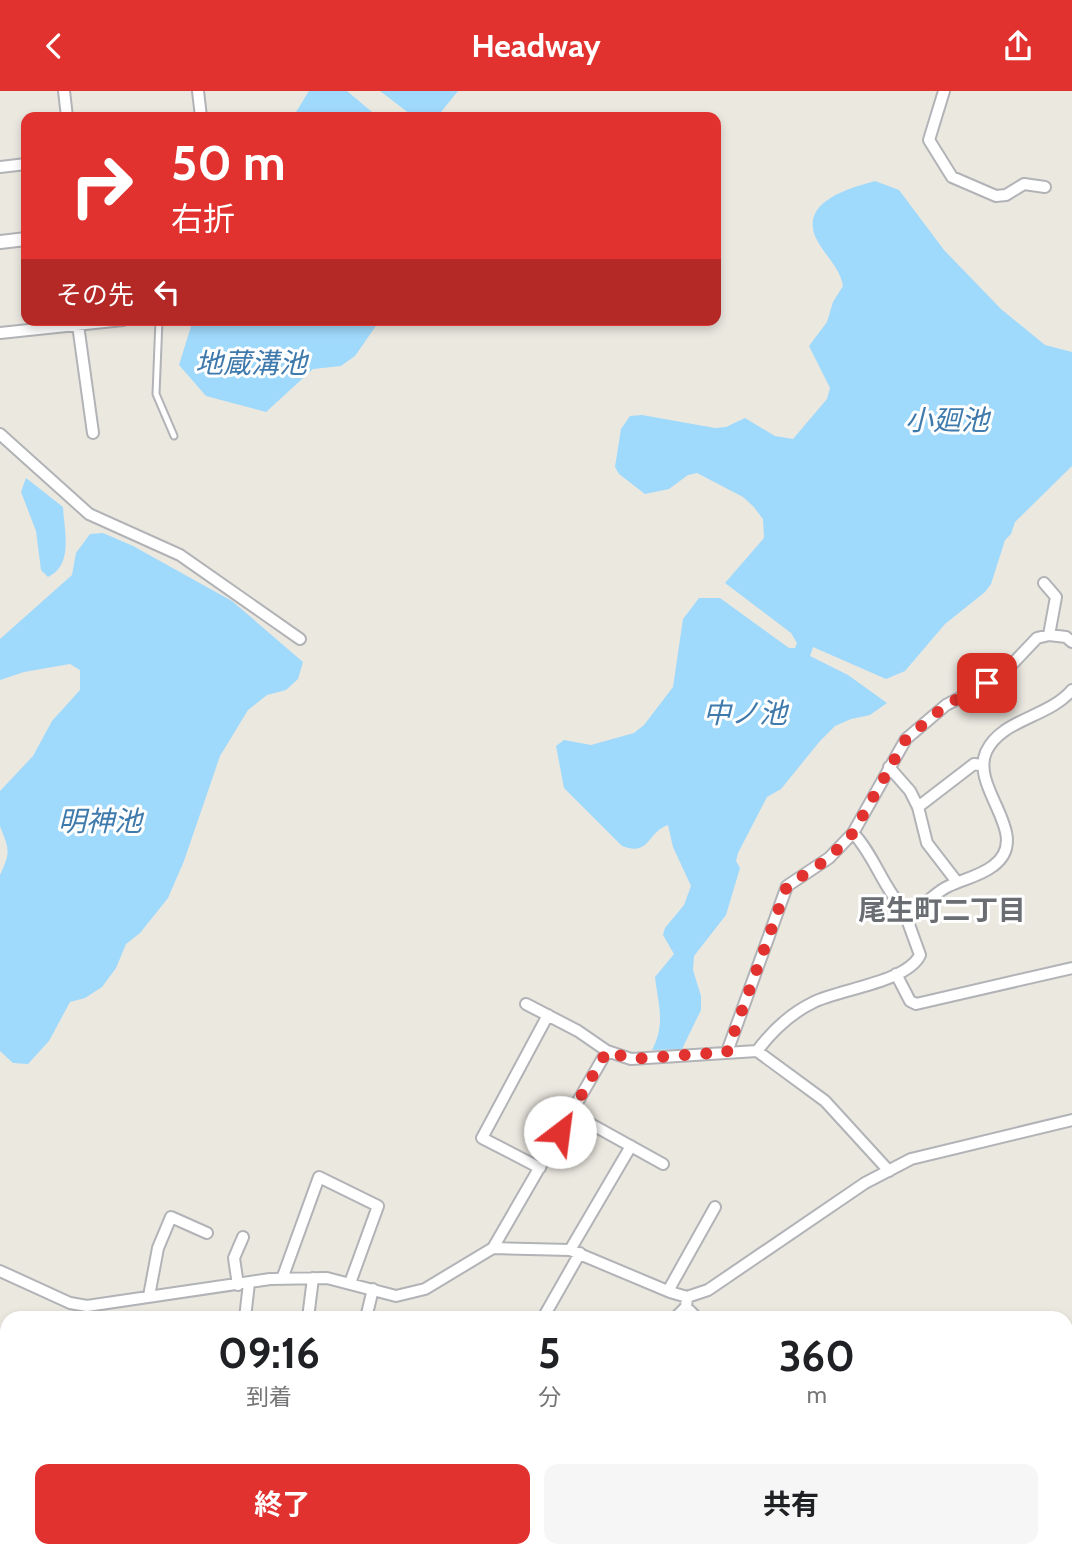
<!DOCTYPE html>
<html lang="ja">
<head>
<meta charset="utf-8">
<style>
  :root { --surface:#fff; --page:#f6f6f6; --text:#202124; --muted:#757577; --accent:#e2322f }
  body { margin:0; font-family:Cabin,"Noto Sans JP",sans-serif; background:var(--page); color:var(--text); height:100vh; display:flex; flex-direction:column; font-size:26px; white-space:nowrap }
  * { box-sizing:border-box; margin:0 }
  p { font-size:23px; color:var(--muted) }
  .icon { flex:none; width:38px; height:38px; fill:none; stroke:currentColor; stroke-width:2; stroke-linecap:round; stroke-linejoin:round }
  .map { position:relative; flex:1; overflow:hidden }
  .panel { position:absolute; left:0px; top:1220px; width:1073px; height:247px; display:flex; flex-direction:column; background:var(--surface); border-radius:21px 21px 0 0; box-shadow:0 4px 10px #0003 }
  .panel>* { flex:none }
  .guide { position:absolute; left:21px; top:21px; width:700px; height:214px; border-radius:14px; box-shadow:0 4px 10px #0003; background:#e2322f; color:#fff; overflow:hidden }
  .pin { position:absolute; display:grid; place-items:center; width:60px; height:60px; color:#fff; margin:-30px; border-radius:14px; box-shadow:0 4px 10px #0006 }
  .me { position:absolute; width:77px; margin:-38px; rotate:30deg; stroke-linejoin:round; filter:drop-shadow(0 0 5px #0008) }
  .turn { display:flex; align-items:center; gap:24px; height:147px; padding:0 35px; font-size:32px }
  .turn .icon { width:91px; height:91px; stroke-width:2.5 }
  .turn b { display:block; font-size:49px; line-height:60px }
  .then { display:flex; align-items:center; height:66px; padding:0 35px; background:#0003; gap:14px; font-size:26px }
  .eta { display:flex; justify-content:space-evenly; align-items:center; height:119px; text-align:center }
  .eta b { font-size:42px; font-weight:700; line-height:49px }
  .primary-button { display:flex; gap:14px; margin-top:auto; padding:14px 35px }
  .primary-button a { flex:1; height:80px; border-radius:14px; background:var(--accent); color:#fff; font-size:28px; font-weight:700; line-height:80px; text-align:center }
  .primary-button a+a { background:var(--page); color:var(--text) }
  header { display:flex; justify-content:space-between; align-items:center; height:91px; padding:0 35px; background:var(--accent); color:#fff; font-size:32px; font-weight:700 }
  .map>svg:first-child { display:block }
  .water { fill:#9fd9fc }
  .lines { fill:none; stroke-linecap:round; stroke-linejoin:round }
  .service-casing { stroke:#b1b3b7; stroke-width:9 }
  .minor-casing { stroke:#b1b3b7; stroke-width:14 }
  .tertiary-casing { stroke:#b1b3b7; stroke-width:16 }
  .service { stroke:#fff; stroke-width:5 }
  .minor { stroke:#fff; stroke-width:10 }
  .tertiary { stroke:#fff; stroke-width:12 }
  .route { stroke:#e2322f; stroke-width:12; stroke-dasharray:0 21.6 }
  .labels { text-anchor:middle; dominant-baseline:central; stroke-width:6; stroke-linejoin:round; paint-order:stroke }
  .water-label { font-size:28px; font-style:italic; fill:#3f7aac; stroke:#fff }
  .neighbourhood-label { font-size:28px; font-weight:bold; fill:#6a6e72; stroke:#fff }
</style>
</head>
<body>
<header><svg class="icon" aria-label="back" viewBox="0 0 24 24"><path d="M15 5l-7 7 7 7"/></svg>Headway<svg class="icon" aria-label="share" viewBox="0 0 24 24"><path d="M12 15V3M7 8l5-5 5 5M5 13v7h14v-7"/></svg></header>
<div class="map">
<svg width="1072" height="1465" viewBox="0 0 1072 1465">
  <rect width="100%" height="100%" fill="#ebe8e0"/>
  <path class="water" d="M309 0H347L378 26H293Z
    M380 0H458L437 26H414Z
    M875 90 899 99 944 159 1001 218 1045 254 1072 261V375L1015 431 1011 443 1005 449 991 493 985 501 945 533 905 580 886 588 813 556 810 565 848 584 887 612 870 624 851 628 835 635 820 650 781 698 767 706 738 762 736 770 740 777 726 824 694 865 693 879 701 905V919L682 958 652 959C666 933 658 913 655 886L674 863 663 844 665 837 684 814 691 795 673 756 668 734C647 741 650 766 622 755L564 697 556 655 564 649 591 654 634 642 644 634 673 596 683 528 699 507H720L789 557H795L797 552 791 542 725 492 764 447 763 428 753 415 743 406 697 382 688 384 669 398 645 403 619 383 615 376 621 338 630 325 642 324 715 337 726 336 745 327 775 345 793 348 827 308 830 297 809 255 827 231 833 211 843 195C840 176 824 164 816 147 799 110 851 97 875 90Z
    M193 229H380L355 265 341 275 313 278 266 321 206 305 179 274Z
    M26 387 63 416C64 439 74 474 48 486L41 479 36 440 21 401Z
    M103 442 133 455 232 510 303 571 298 588 286 599 267 604 248 619 220 665 184 770 168 807 140 842 126 853 116 877 102 896 85 907 70 911 49 950 28 973 13 972 0 960V784C12 759 8 757 0 735 0 726 0 710 0 700L33 665 52 630 80 599V579L70 573 24 581 0 589V548L72 484 76 462 90 443Z
    M777 1460H867L866 1465H787Z"/>
  <g class="lines">
    <defs>
      <path id="service" d="M159 229 156 303 174 345"/>
      <path id="minor" d="M64 0 67 26
        M198 0 201 26
        M944 0 929 49 952 86 996 105 1006 104 1024 93 1045 96
        M0 76 26 73
        M78 234 93 342
        M0 242 123 229
        M0 343 89 423 180 464 300 548
        M1044 492 1056 506 1049 544
        M889 676 910 700 918 716 927 752 957 791
        M918 716 974 673 982 674
        M853 742C875 764 886 806 909 821 926 816 933 802 949 795 964 788 980 785 993 775 1034 745 970 698 986 661 1001 628 1048 627 1072 599
        M896 883 910 910 916 913 1072 877
        M526 913 578 940 607 960 631 968 757 960 825 1010 889 1080
        M757 960C772 940 791 922 814 911 841 898 907 891 920 864L908 831 909 821
        M727 961 787 795 829 767 853 742 906 648 946 614 1000 586 1037 547 1049 544 1066 546 1072 551
        M571 1022 663 1073
        M540 1077 482 1047 548 924
        M493 1157 607 960
        M570 1159 631 1055
        M0 1180 70 1212 87 1215 270 1188 327 1187 396 1205 425 1198 493 1157 570 1159 670 1201 687 1206 708 1199 865 1092 911 1068 1072 1029
        M282 1188 319 1086 378 1115 350 1192
        M238 1194 234 1167 243 1146
        M668 1200 715 1116
        M149 1205 158 1157 171 1126 207 1142
        M686 1216 697 1227
        M245 1227 249 1192
        M308 1227 313 1187
        M366 1227 373 1198
        M543 1227 580 1162
        M675 1227 686 1216 687 1206
        M0 1387 7 1391
        M1066 1438 1072 1433
        M71 1460 74 1465
        M292 1460 295 1465
        M445 1460 452 1463
        M1001 1460 1007 1465
        M96 1465 105 1460
        M190 1465 207 1462 231 1465
        M272 1465 283 1460
        M1031 1465 1035 1460"/>
      <path id="tertiary" d="M0 151 26 148"/>
    </defs>
    <use href="#service" class="service-casing"/>
    <use href="#minor" class="minor-casing"/>
    <use href="#tertiary" class="tertiary-casing"/>
    <use href="#service" class="service"/>
    <use href="#minor" class="minor"/>
    <use href="#tertiary" class="tertiary"/>
  </g>
  <g class="lines">
    <path class="route" d="M560 1041 607 960 631 968 727 961 787 795 829 767 853 742 906 648 946 614 987 592"/>
  </g>
  <g class="labels">
    <g class="water-label">
      <text x="251" y="272">地蔵溝池</text>
      <text x="947" y="329">小廻池</text>
      <text x="745" y="622">中ノ池</text>
      <text x="100" y="730">明神池</text>
    </g>
    <g class="neighbourhood-label">
      <text x="942" y="819">尾生町二丁目</text>
    </g>
  </g>
</svg>
<div class="pin" style="left:987px;top:592px;background:#d93025"><svg class="icon" aria-label="arrive" viewBox="0 0 24 24"><path d="M6 21V4h12l-3 4 3 4H6"/></svg></div>
<svg class="me" style="left:560px;top:1041px" viewBox="-20 -20 40 40"><circle r="19" fill="#fff"/><path d="M0-13L10 11 0 6-10 11z" fill="#e2322f"/></svg>
<div class="guide">
<div class="turn"><svg class="icon" aria-label="right" viewBox="0 0 24 24"><path d="M7 20v-9h11M14 6l5 5-5 5"/></svg><div><b>50 m</b>右折</div></div>
<div class="then">その先<svg class="icon" aria-label="left" viewBox="0 0 24 24"><path d="M17 20v-9H6M10 6l-5 5 5 5"/></svg></div>
</div>
<section class="panel">
<div class="eta">
<div><b>09:16</b><p>到着</p></div>
<div><b>5</b><p>分</p></div>
<div><b>360</b><p>m</p></div>
</div>
<div class="primary-button"><a>終了</a><a>共有</a></div>
</section>
</div>
</body>
</html>
